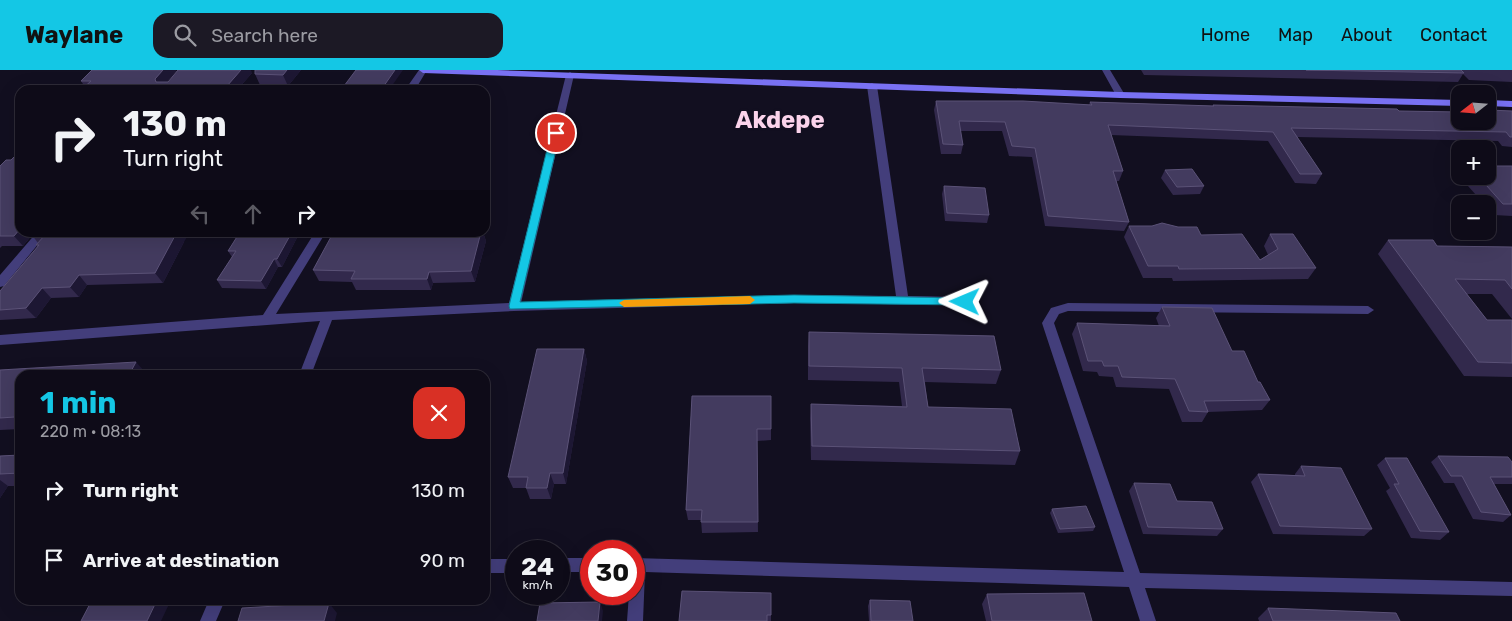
<!DOCTYPE html>
<html lang="en">
<head>
<meta charset="utf-8">
<style>
  :root { --surface:#0e0b18; --page:#1c1925; --text:#f1f3f6; --muted:#9b9ba2; --line:#2e2b37; --accent:#14c7e5 }
  body { margin:0; font-family:Rubik,sans-serif; background:var(--page); color:var(--text); height:100vh; display:flex; flex-direction:column; font-size:19px; white-space:nowrap }
  * { box-sizing:border-box; margin:0 }
  p { font-size:16px; color:var(--muted) }
  .icon { flex:none; width:28px; height:28px; fill:none; stroke:currentColor; stroke-width:2; stroke-linecap:round; stroke-linejoin:round }
  .map { position:relative; flex:1; overflow:hidden }
  .side { position:absolute; left:15px; top:300px; width:475px; height:235px; display:flex; flex-direction:column; background:var(--surface); border-radius:15px; box-shadow:0 5px 20px #0002,0 0 0 1px var(--line) }
  .side>* { flex:none }
  .banner { position:absolute; left:15px; top:15px; width:475px; height:152px; border-radius:15px; box-shadow:0 5px 20px #0002,0 0 0 1px var(--line); background:#0e0b18; color:var(--text); overflow:hidden }
  .needle { width:32px; rotate:253deg }
  .tools { position:absolute; left:1451px; top:15px; display:grid; gap:10px }
  .tools a { display:grid; place-items:center; width:45px; height:45px; border-radius:10px; background:var(--surface); box-shadow:0 5px 20px #0002,0 0 0 1px var(--line); font-size:25px }
  .speed { position:absolute; left:505px; top:470px; display:flex; gap:10px; font-size:25px; font-weight:700; text-align:center }
  .speed>* { display:grid; place-content:center; width:65px; height:65px; border-radius:50%; background:var(--surface); box-shadow:0 5px 20px #0002,0 0 0 1px var(--line); line-height:1 }
  .speed small { font-size:12px; font-weight:400 }
  .speed .limit { border:8px solid #d22; background:#fff; color:#111 }
  .pin { position:absolute; display:grid; place-items:center; width:42px; height:42px; color:#fff; margin:-21px; border:2px solid #fff; border-radius:50%; box-shadow:0 1px 5px #0007 }
  .me { position:absolute; width:55px; margin:-28px; rotate:271deg; stroke-linejoin:round; filter:drop-shadow(0 0 4px #0008) }
  .turn { display:flex; align-items:center; gap:18px; height:105px; padding:0 25px; font-size:22px }
  .turn .icon { width:65px; height:65px; stroke-width:2.5 }
  .turn b { display:block; font-size:35px; line-height:42px }
  .lanes { display:flex; align-items:center; height:48px; padding:0 25px; background:#0003; justify-content:center; gap:25px; direction:ltr }
  .lanes .off { opacity:.35 }
  .round { display:grid; place-items:center; flex:none; width:52px; height:52px; border-radius:15px; background:var(--page) }
  .headline { display:flex; align-items:center; justify-content:space-between; height:85px; padding:0 25px }
  h1 { font-size:30px; font-weight:700; line-height:38px; color:var(--accent) }
  ul { padding:0; list-style:none }
  li { display:flex; align-items:center; gap:15px; height:70px; padding:0 25px }
  li div { flex:1 }
  li b { display:block; font-size:19px }
  li em { font-style:normal }
  header { display:flex; align-items:center; gap:30px; box-sizing:border-box; height:70px; padding:0 25px; background:var(--accent); color:#111 }
  header strong { font-size:24px }
  nav { display:flex; gap:28px; margin-inline-start:auto; font-size:18px }
  .search { width:350px; height:45px; background:var(--page); display:flex; align-items:center; gap:12px; box-sizing:border-box; padding:0 18px; border-radius:15px; color:var(--muted); font-size:19px }
  .map>svg:first-child { display:block }
  .lines { fill:none; stroke-linecap:round; stroke-linejoin:round }
  .minor { fill:#433e7b; fill-rule:evenodd }
  .secondary { fill:#7971f3; fill-rule:evenodd }
  .wall { fill:#32294c }
  .shaded-wall { fill:#1d1733 }
  .building { fill:#433b5f; stroke:#5b5277 }
  .route { fill:#14c7e5; stroke:#0d8195 }
  .slow { fill:#f59e0b }
  .labels { text-anchor:middle; dominant-baseline:central; stroke-width:5; stroke-linejoin:round; paint-order:stroke }
  .far-town-label { font-size:24px; font-weight:bold; fill:#fbd3eb; stroke:#120f20 }
</style>
</head>
<body>
<header>
<strong>Waylane</strong>
<div class="search"><svg class="icon" aria-label="search" viewBox="0 0 24 24"><circle cx="10" cy="10" r="6"/><path d="M15 15l6 6"/></svg>Search here</div>
<nav><a>Home</a><a>Map</a><a>About</a><a>Contact</a></nav>
</header>
<div class="map">
<svg width="1512" height="551" viewBox="0 0 1512 551">
  <rect width="100%" height="100%" fill="#120f20"/>
  <g class="lines">
    <path class="minor" d="M419 0H427L415 20H405Z
      M1102 0H1110L1125 25 1123 27H1117Z
      M570 2 574 5 521 233 794 225 896 226 867 16 872 13 877 16 908 226 965 227 971 231 965 235 794 233 514 241 332 250 311 305H299L320 251 0 275V265L263 245 315 162H326L276 244 509 233 566 5Z
      M37 162H48L4 216 0 217V205Z
      M1068 233 1368 236 1374 240 1368 244 1068 241 1059 244 1054 253 1140 503 1512 512V526L1145 518 1156 551H1140L1129 517 645 502 643 551H627L629 524H634V488L1124 502 1042 253 1051 238Z
      M559 488H591V502H559Z
      M485 489H516V503H485Z
      M209 530H225L216 551H200Z"/>
    <path class="secondary" d="M419 0H497L1120 22 1460 30V36L1120 28 423 3Z
      M1488 30 1512 31V37L1488 36Z"/>
  </g>
  <path class="wall" d="M92 0H176V1L167 12 252 3 237 20H81L85 17 81 11Z
    M255 0H301L288 16 260 15 255 4Z
    M1141 0H1512V12L1469 10 1463 4 1458 12 1144 5Z
    M936 31 1089 35 1090 32 1212 36 1213 35 1399 41 1460 51 1512 41V77L1502 76 1498 71 1297 67 1322 104 1316 114 1295 113 1268 71 1111 65 1123 101 1119 111H1116L1129 152 1124 161 1045 156 1032 87 1009 86 1002 61H960L963 75 961 84H941L934 40Z
    M0 96 20 162 184 172 163 213 87 215 79 227 51 228 36 248 0 250V221L37 177 36 175 38 173 32 165 23 176H2L0 178Z
    M1512 96V146L1494 145 1488 138V134H1484L1460 107 1461 106H1488Z
    M1165 100 1204 116 1200 124 1173 125 1161 108Z
    M944 116 989 145 987 153 945 151 942 124Z
    M1129 156 1260 190 1268 185 1264 176 1270 164 1316 198 1308 209 1173 211 1172 208H1143L1124 167Z
    M240 162H300L282 197H278L266 219 222 218 217 210 232 187 228 181Z
    M351 162H483L486 171 475 212 433 213 431 220H356L352 212 319 211 313 200 349 166Z
    M1388 170 1437 176 1512 177V249L1492 224H1467L1487 250H1512V307L1464 306 1378 184Z
    M1162 237 1232 281 1258 312 1270 330 1262 340 1208 342 1202 352H1182L1169 319 1116 317 1113 307 1099 306 1097 302 1083 301 1072 264 1077 253 1159 256 1156 248Z
    M809 262 1001 300 996 314 925 312 928 337 1020 381 1015 395 811 390 810 348 811 334 902 336 899 312 808 310V276Z
    M584 279 587 291 566 414H554L551 429H530L526 418H513L508 407Z
    M0 300 146 303 20 305V359L0 360Z
    M692 326 771 359V370L757 371 758 462 702 463 701 450H688L686 440Z
    M20 385V416H8L0 428V386Z
    M1438 386 1512 407V414H1494L1511 445 1503 452 1473 449 1454 413H1444L1431 392Z
    M1385 388 1449 462 1440 470 1411 468 1386 421 1390 418 1377 395Z
    M1301 396 1372 459 1364 466 1273 464 1251 412 1258 404 1295 405V404Z
    M1134 413 1223 459 1217 466 1143 464 1129 421Z
    M1052 439 1095 457 1093 461 1058 463 1050 443Z
    M771 523V551H679Z
    M987 524 1092 551H986L982 534Z
    M870 530 913 551H869L868 536Z
    M1268 538 1400 551H1259L1258 548Z"/>
  <path class="shaded-wall" d="M163 0H176V1L161 19 155 9Z
    M241 0H251L252 3 237 20H230L227 16Z
    M287 0H301L288 16 283 5Z
    M395 0H403L389 20H381Z
    M222 15 224 20H218Z
    M20 159V162H34L23 176 14 166Z
    M177 162H190L184 172 163 213 155 203Z
    M292 162H300L282 197 277 189Z
    M481 162H483L486 171 475 212 471 201Z
    M274 189 278 197 266 219 261 211Z
    M429 202 433 213 431 220 427 209Z
    M79 205 87 215 79 227 70 217Z
    M42 218 51 228 36 248 26 238Z
    M584 279 587 291 566 414 563 403Z
    M136 292 146 303 145 305H129Z
    M20 339V352L15 347Z
    M550 403 554 414 551 429 547 418Z
    M0 410 8 416 0 428Z
    M485 431 487 436 485 447Z
    M157 530H171L161 551H147Z
    M600 532 603 541 602 551H598Z
    M329 533 337 543 335 551H324Z"/>
  <path class="building" d="M92 0H163L155 9 156 12H168L178 0H241L227 16 222 15 218 20H81L91 11H81Z
    M255 0H287L283 5 255 4Z
    M356 0H395L381 20H341Z
    M1306 0H1461L1464 3Z
    M420 16H463L461 20H418Z
    M936 31H1023L1092 35 1090 32 1214 36 1213 35 1397 39 1399 41 1460 42V51H1488V40L1512 41V67H1510L1506 62 1291 58 1322 104H1300L1273 62 1108 55 1123 101H1113L1129 152 1048 146 1035 78 1012 76 1005 52 959 51 963 75 943 74Z
    M20 81V159L14 166H0V96L6 90H11Z
    M1488 96H1512V134H1503L1478 106H1488Z
    M1192 99 1204 116 1177 117 1165 100Z
    M944 116 985 118 989 145 947 143Z
    M1162 153 1178 157H1197L1201 165 1242 164 1260 190 1278 179 1270 164H1293L1316 198 1179 199 1178 196H1148L1129 156H1152Z
    M34 162H177L155 203 79 205 70 217 42 218 26 238 0 240V221L39 175H36L45 165H31Z
    M240 162H292L277 189H274L261 211 217 210 236 181H228Z
    M351 162H481L471 201 429 202 427 209H351L355 201 313 200 332 165 349 166Z
    M1388 170H1433L1437 176 1512 177V219L1505 210 1455 209 1487 250H1512V293L1478 292Z
    M1162 237 1212 238 1232 281H1244L1258 312H1260L1270 330 1204 331 1208 342 1189 341 1175 309 1122 307 1118 296H1104L1102 291H1088L1077 253 1170 256Z
    M809 262 994 266 1001 300 922 298 928 337 1011 339 1020 381 812 376 811 334 907 337 902 298 809 296Z
    M537 279H584L563 403H550L547 418H526L528 407H508Z
    M136 292 129 305H20V339L15 347 0 348V300Z
    M692 326H771V359H757L758 452H701L702 440H686Z
    M20 385V403L0 404V386Z
    M1438 386 1508 387 1512 392V407H1490L1511 445 1481 442 1462 406H1451Z
    M1385 388H1407L1449 462 1420 461 1394 414H1399Z
    M1301 396 1341 398 1372 459 1280 456 1258 404 1305 406Z
    M1134 413 1170 414 1177 431 1212 432 1223 459 1148 457Z
    M1086 436 1095 457 1060 459 1052 439Z
    M682 521 771 523V545H767V551H679Z
    M1084 523 1092 551H992L987 524Z
    M92 530H157L147 551H81Z
    M870 530 910 531 913 551H871Z
    M600 532 598 551H537L540 533Z
    M329 533 324 551H238L242 538Z
    M1268 538 1396 543 1400 551H1273Z"/>
  <path class="route" d="M556 60 560 63 520 232 794 225 965 228 970 232 965 235 794 233 510 239 509 236 551 63Z"/>
  <path class="slow" d="M750 226 755 230 750 234 624 237 619 233 624 230Z"/>
  <g class="labels">
    <g class="far-town-label">
      <text x="780" y="50">Akdepe</text>
    </g>
  </g>
</svg>
<div class="tools">
<a><svg class="needle" viewBox="-14 -14 28 28"><path d="M0-13l5 13h-10z" fill="#e53935"/><path d="M0 13l5-13h-10z" fill="#9b9ba2"/></svg></a>
<a>+</a>
<a>−</a>
</div>
<div class="speed"><div>24<small>km/h</small></div><div class="limit">30</div></div>
<div class="pin" style="left:556px;top:63px;background:#d93025"><svg class="icon" aria-label="arrive" viewBox="0 0 24 24"><path d="M6 21V4h12l-3 4 3 4H6"/></svg></div>
<svg class="me" style="left:965px;top:232px" viewBox="-20 -20 40 40"><path d="M0-17L14 15 0 8-14 15z" fill="#14c7e5" stroke="#fff" stroke-width="4"/></svg>
<div class="banner">
<div class="turn"><svg class="icon" aria-label="right" viewBox="0 0 24 24"><path d="M7 20v-9h11M14 6l5 5-5 5"/></svg><div><b>130 m</b>Turn right</div></div>
<div class="lanes"><svg class="icon off" aria-label="left" viewBox="0 0 24 24"><path d="M17 20v-9H6M10 6l-5 5 5 5"/></svg><svg class="icon off" aria-label="ahead" viewBox="0 0 24 24"><path d="M12 20V5M6 11l6-6 6 6"/></svg><svg class="icon" aria-label="right" viewBox="0 0 24 24"><path d="M7 20v-9h11M14 6l5 5-5 5"/></svg></div>
</div>
<section class="side">
<div class="headline"><div><h1>1 min</h1><p>220 m · 08:13</p></div><a class="round" style="background:#d93025;color:#fff"><svg class="icon" aria-label="close" viewBox="0 0 24 24"><path d="M6 6l12 12M18 6L6 18"/></svg></a></div>
<ul>
<li><svg class="icon" aria-label="right" viewBox="0 0 24 24"><path d="M7 20v-9h11M14 6l5 5-5 5"/></svg><div><b>Turn right</b></div><em>130 m</em></li>
<li><svg class="icon" aria-label="arrive" viewBox="0 0 24 24"><path d="M6 21V4h12l-3 4 3 4H6"/></svg><div><b>Arrive at destination</b></div><em>90 m</em></li>
</ul>
</section>
</div>
</body>
</html>
